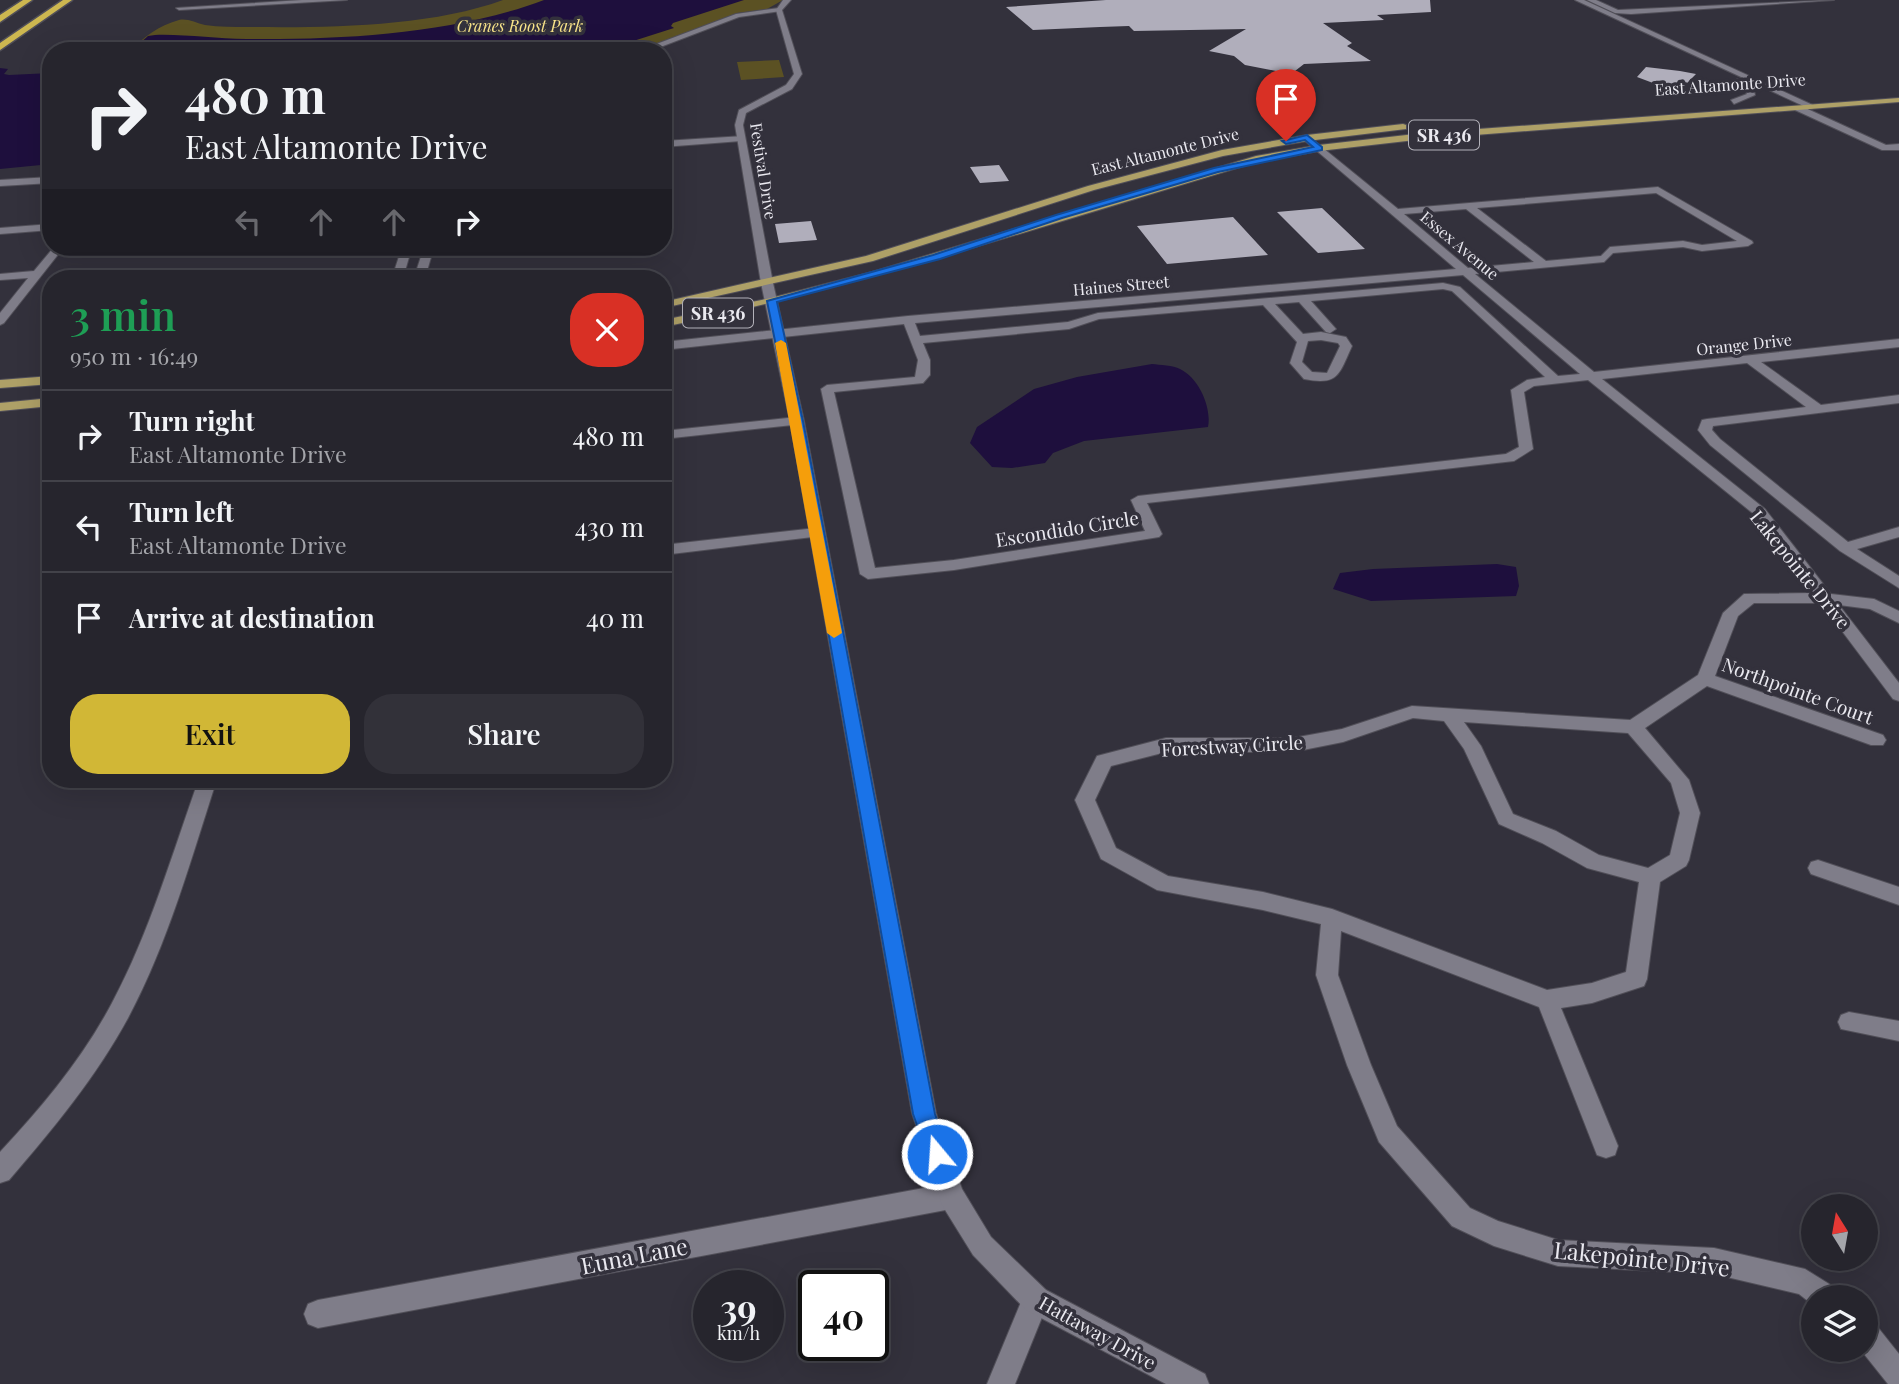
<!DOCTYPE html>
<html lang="en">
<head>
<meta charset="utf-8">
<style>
  :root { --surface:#26252d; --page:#323139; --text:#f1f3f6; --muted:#a4a5aa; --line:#424249; --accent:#d1b736 }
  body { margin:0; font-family:"Playfair Display",serif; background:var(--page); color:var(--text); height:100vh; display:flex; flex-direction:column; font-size:26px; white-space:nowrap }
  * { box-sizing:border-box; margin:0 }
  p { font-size:23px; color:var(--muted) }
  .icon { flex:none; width:38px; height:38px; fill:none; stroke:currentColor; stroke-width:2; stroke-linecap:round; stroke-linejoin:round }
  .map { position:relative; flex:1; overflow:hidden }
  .details { position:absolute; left:42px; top:270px; width:630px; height:518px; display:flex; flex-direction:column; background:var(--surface); border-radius:28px; box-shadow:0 7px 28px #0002,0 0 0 2px var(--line) }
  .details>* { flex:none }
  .hud { position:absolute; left:42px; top:42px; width:630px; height:214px; border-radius:28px; box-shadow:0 7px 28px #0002,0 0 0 2px var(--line); background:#26252d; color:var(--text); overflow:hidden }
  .needle { width:46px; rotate:349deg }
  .tools { position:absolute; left:1801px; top:1194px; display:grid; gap:14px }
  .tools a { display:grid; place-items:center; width:77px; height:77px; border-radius:50%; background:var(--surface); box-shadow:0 7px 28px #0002,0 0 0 2px var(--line); font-size:35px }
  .speed { position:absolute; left:693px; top:1270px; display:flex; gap:14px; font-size:35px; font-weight:700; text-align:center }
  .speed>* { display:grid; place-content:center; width:91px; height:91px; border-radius:50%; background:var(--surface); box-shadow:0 7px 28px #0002,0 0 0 2px var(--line); line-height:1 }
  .speed small { font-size:18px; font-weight:400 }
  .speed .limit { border:4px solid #111; border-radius:10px; background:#fff; color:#111 }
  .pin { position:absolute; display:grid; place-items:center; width:60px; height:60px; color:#fff; margin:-72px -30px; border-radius:50% 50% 50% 0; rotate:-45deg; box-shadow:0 0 7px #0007 }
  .pin .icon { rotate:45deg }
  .me { position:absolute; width:77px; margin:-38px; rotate:342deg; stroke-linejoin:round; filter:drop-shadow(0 0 5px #0008) }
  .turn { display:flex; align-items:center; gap:24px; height:147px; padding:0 28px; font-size:32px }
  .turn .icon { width:91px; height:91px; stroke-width:2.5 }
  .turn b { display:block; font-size:49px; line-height:60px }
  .lanes { display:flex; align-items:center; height:66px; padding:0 28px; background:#0003; justify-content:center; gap:35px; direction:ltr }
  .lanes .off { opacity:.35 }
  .round { display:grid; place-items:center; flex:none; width:74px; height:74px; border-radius:28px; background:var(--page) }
  .headline { display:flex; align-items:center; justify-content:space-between; height:119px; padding:0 28px }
  h1 { font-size:42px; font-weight:600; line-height:52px; color:#1e9e55 }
  .button { display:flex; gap:14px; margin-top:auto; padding:14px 28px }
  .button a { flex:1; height:80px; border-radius:28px; background:var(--accent); color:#111; font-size:28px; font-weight:600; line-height:80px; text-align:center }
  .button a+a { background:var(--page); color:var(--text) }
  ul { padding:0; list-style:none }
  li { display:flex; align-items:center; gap:21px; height:91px; padding:0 28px; border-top:2px solid var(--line) }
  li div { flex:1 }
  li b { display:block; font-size:26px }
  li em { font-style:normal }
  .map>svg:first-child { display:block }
  .green { fill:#5b5123 }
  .water { fill:#1e0f3d }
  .building { fill:#b0aebb }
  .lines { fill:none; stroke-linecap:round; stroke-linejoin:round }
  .minor-casing { stroke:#514f58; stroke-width:2 }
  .tertiary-casing { stroke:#514f58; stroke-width:2 }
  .secondary-casing { stroke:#514f58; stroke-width:2 }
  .primary-casing { stroke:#514f58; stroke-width:2 }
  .motorway-casing { stroke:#514f58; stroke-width:3 }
  .minor { fill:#7f7d89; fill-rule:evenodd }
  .tertiary { fill:#7f7d89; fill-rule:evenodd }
  .secondary { fill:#7f7d89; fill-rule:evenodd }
  .primary { fill:#aea067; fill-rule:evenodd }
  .motorway { fill:#cdb750; fill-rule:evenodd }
  .route { fill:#1a73e8; stroke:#114b97; stroke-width:2 }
  .slow { fill:#f59e0b }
  .labels { text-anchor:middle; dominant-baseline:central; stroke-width:7; stroke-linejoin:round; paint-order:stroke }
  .far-park-label { font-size:16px; font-style:italic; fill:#f9e58a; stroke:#33313c }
  .far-street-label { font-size:16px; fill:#eae9f0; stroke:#33313c }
  .shield { fill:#33313c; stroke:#b3b2ba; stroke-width:2 }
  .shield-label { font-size:18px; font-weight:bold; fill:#eae9f0 }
  .street-label { font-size:19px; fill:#eae9f0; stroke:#33313c }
  .near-street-label { font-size:23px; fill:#eae9f0; stroke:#33313c }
</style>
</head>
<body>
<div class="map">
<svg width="1899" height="1384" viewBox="0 0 1899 1384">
  <rect width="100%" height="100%" fill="#33313c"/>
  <path class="green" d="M503 0H783L767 9 737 13 637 51H130C145 36 158 26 179 20 187 18 196 23 205 25 219 27 234 27 248 27 327 28 429 27 503 0Z
    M779 60 784 77 741 80 737 62Z"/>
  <path class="water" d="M544 0H744L673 23 671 26 674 28 602 51H131L148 36 155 35C185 34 216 39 246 39 342 40 454 34 544 0Z
    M0 68 8 69 4 74 9 75 51 73V164L0 169Z
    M1152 364C1160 365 1173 365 1180 369 1199 378 1212 408 1208 427L1084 441 1053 453 1045 463 1012 468 992 467 970 443 977 427 1034 389 1077 377Z
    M1497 564 1516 567 1519 586 1516 596 1371 601 1333 589 1340 573 1373 569Z"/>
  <path class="building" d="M1106 0H1430L1431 12 1377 15 1384 20 1323 23 1352 43 1347 46 1371 61 1304 64 1295 71 1281 72 1245 65 1234 56 1209 51 1246 29 1134 31 1129 26 1100 27 1033 30 1006 7Z
    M1646 67 1680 71 1696 74 1681 89 1661 86 1637 77Z
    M999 165 1009 181 980 183 970 167Z
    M1322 208 1365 249 1318 253 1277 212Z
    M1233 217 1268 255 1167 264 1137 226Z
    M811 221 817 240 779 243 775 224Z"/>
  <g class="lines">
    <defs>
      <path id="minor" d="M302 0H347L179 10 176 8Z
        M1587 0H1596L1618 10 1834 0 1631 14 1615 13Z
        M779 8 781 11 739 17 650 51H638L736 14Z
        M1795 106H1801L1886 145 1899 144V150H1882L1795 110Z
        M1307 135 1398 209 1658 187 1752 241 1753 243 1748 246 1702 251 1683 247 1613 253 1604 262 1475 274 1594 372 1899 339V347L1761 362 1821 405 1899 395V403L1713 426 1712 430 1720 439 1848 542 1899 527V537L1857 549 1899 576V588L1840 551 1710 445 1698 430 1702 420 1707 419 1806 407 1747 363 1602 379 1765 509 1831 594 1874 599 1899 611V623L1870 609 1839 605 1899 683V701L1893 699 1821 603H1754L1738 616 1715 676 1883 735 1886 740 1883 745H1871L1707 686 1645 728 1689 780 1700 813 1689 860 1686 866 1660 882 1647 979 1644 986 1592 1003 1561 1008 1618 1146 1615 1155 1606 1158 1597 1155 1539 1007 1341 931 1338 975 1371 1065 1397 1126 1470 1208 1498 1221 1558 1240 1714 1248 1805 1269 1834 1287 1837 1297H1813V1305L1799 1294 1714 1274 1558 1266 1494 1246 1452 1226 1379 1142 1347 1065 1316 975 1321 924 1263 910 1157 890 1101 859 1075 800 1097 756 1166 738H1293L1342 729 1412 706 1630 720 1698 675 1723 613 1744 594 1813 593 1755 515 1588 380 1534 386 1524 392 1533 449 1514 461 1147 503 1162 534 1159 537 954 570 868 579 860 574 821 389 827 385 915 377 918 360 904 324 663 350V342L908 316 1456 269 1304 140V136ZM1656 193 1737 241 1702 245 1683 241 1610 247 1601 256 1546 261 1477 208ZM1466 209 1534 262 1468 268 1404 214ZM1463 275 1580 374 1558 376 1460 287 1443 283 1098 313 1068 322 920 336 915 323ZM1443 289 1452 291 1545 377 1527 380 1511 390 1519 447 1506 454 1138 496 1131 500 1145 531 954 560 875 568 834 392 923 383 930 375V360L923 343 1069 329 1099 319 1263 305 1297 342 1290 363 1304 379C1339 386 1339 374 1352 346L1346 337 1321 332 1303 334 1275 304 1299 302 1326 332 1330 333 1336 329 1311 301ZM1321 340 1338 343 1340 346 1327 373 1312 372 1302 362 1308 341ZM1413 718 1444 721 1464 749 1499 824 1542 843 1587 868 1639 882 1626 972 1592 983 1547 990 1332 909 1263 892 1168 876 1116 848 1095 800 1111 766 1166 752H1293L1343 742ZM1464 722 1628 733 1671 783 1680 813 1670 855 1648 868 1599 855 1556 831 1513 814 1481 746Z
        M744 136 745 138 741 141 663 147V141Z
        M51 177V183L0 186V180Z
        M51 224V230L0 234V228Z
        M54 247H64L4 323 0 325V313L28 278 0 280V274L34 271Z
        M402 247H412L403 278H392Z
        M424 247H434L425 278H414Z
        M797 417 802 418V424L663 439V431Z
        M816 528 824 533 821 536 663 555V545Z
        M199 779H217C191 859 168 943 128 1018 96 1077 53 1129 9 1180L0 1183V1152C42 1107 83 1058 112 1003 150 932 172 854 199 779Z
        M1818 860 1899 887V905L1811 874 1808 868 1811 862Z
        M1849 1012 1899 1021V1041L1841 1029 1838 1022 1841 1015Z
        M951 1183 960 1187 964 1196 960 1205 951 1209 318 1328 308 1324 304 1314 308 1304 318 1300Z
        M1036 1287 1046 1290 1049 1300 1015 1384H987L1026 1290Z
        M1866 1321 1876 1325 1899 1354V1384H1888L1860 1349H1866Z"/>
      <path id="tertiary" d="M783 0H791L782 10 802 74 792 89 746 113 743 125 773 283 804 421 936 1113 962 1189 991 1237 1046 1290 1205 1374 1209 1384H1166L1026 1310 973 1255 942 1205 912 1113 790 421 761 283 735 125 739 110 786 85 794 74 776 10Z"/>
      <path id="secondary" d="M1575 0H1584L1817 107 1810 109Z
        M1737 79C1746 78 1754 87 1755 95L1734 104 1731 100 1747 94Z"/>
      <path id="primary" d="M1899 98V102L1424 139 1319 151 1257 162C1060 221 865 285 663 327V320L771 298 872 272 1256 156 1319 145 1424 133Z
        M1403 124 1406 125V129L1307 141 1223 156 1094 190 873 261 663 308V302L866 256 1088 186 1222 150 1307 135Z
        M51 376V384L0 388V380Z
        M51 398V406L0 411V403Z"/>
      <path id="motorway" d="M23 0H32L0 22V15Z
        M63 0H72L0 50V43Z"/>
    </defs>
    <use href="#minor" class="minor-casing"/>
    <use href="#tertiary" class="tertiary-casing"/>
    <use href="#secondary" class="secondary-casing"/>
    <use href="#primary" class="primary-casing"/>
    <use href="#motorway" class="motorway-casing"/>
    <use href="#minor" class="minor"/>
    <use href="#tertiary" class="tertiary"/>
    <use href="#secondary" class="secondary"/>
    <use href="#primary" class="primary"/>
    <use href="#motorway" class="motorway"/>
  </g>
  <path class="route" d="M1307 135 1322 147V150L1218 172 1062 218 940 259 777 302 803 421 935 1114 949 1154 945 1162 937 1166 930 1162 913 1114 791 421 767 301 933 255 1056 215 1214 168 1313 147 1305 140 1286 144 1282 141Z"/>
  <path class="slow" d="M781 340 786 343 842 633 834 638 827 633 775 343Z"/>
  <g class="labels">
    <g class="far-park-label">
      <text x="520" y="25">Cranes Roost Park</text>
    </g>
    <g class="far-street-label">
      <text transform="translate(1730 84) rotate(-4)">East Altamonte Drive</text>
      <text transform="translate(1165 151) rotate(-14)">East Altamonte Drive</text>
      <text transform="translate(764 171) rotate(81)">Festival Drive</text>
      <text transform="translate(1460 245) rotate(40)">Essex Avenue</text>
      <text transform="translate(1121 285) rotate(-5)">Haines Street</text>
      <text transform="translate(1744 344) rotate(-6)">Orange Drive</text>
    </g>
    <g class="shield">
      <rect x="1409" y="120.5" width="70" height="29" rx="5"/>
      <rect x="683" y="298.5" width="70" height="29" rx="5"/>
    </g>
    <g class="shield-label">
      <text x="1444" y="135">SR 436</text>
      <text x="718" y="313">SR 436</text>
    </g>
    <g class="street-label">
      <text transform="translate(1067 528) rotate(-9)">Escondido Circle</text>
      <text transform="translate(1801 569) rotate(51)">Lakepointe Drive</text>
      <text transform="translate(1798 690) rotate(20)">Northpointe Court</text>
      <text transform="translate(1232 745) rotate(-3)">Forestway Circle</text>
      <text transform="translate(1098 1332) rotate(29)">Hattaway Drive</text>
    </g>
    <g class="near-street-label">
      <text transform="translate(634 1255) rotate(-11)">Euna Lane</text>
      <text transform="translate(1642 1258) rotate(6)">Lakepointe Drive</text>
    </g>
  </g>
</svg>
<div class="tools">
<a><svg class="needle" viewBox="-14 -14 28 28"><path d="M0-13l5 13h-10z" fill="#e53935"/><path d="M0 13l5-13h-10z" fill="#a4a5aa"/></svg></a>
<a><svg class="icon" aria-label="layers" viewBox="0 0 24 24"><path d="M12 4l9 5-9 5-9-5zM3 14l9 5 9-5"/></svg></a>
</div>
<div class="speed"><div>39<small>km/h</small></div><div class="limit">40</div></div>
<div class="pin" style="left:1286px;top:141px;background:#d93025"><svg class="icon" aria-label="arrive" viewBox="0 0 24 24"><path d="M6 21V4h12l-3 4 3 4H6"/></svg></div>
<svg class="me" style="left:937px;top:1154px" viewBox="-20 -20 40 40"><circle r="17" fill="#1a73e8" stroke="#fff" stroke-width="3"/><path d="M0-11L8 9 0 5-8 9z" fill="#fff"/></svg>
<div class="hud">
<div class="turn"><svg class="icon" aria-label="right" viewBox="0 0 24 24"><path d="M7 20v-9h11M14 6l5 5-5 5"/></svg><div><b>480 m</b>East Altamonte Drive</div></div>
<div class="lanes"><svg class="icon off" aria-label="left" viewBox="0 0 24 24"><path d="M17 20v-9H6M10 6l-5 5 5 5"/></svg><svg class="icon off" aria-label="ahead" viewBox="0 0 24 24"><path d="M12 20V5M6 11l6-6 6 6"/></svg><svg class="icon off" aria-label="ahead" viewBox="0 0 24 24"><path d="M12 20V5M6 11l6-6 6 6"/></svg><svg class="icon" aria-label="right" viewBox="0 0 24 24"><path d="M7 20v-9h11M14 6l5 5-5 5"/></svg></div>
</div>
<section class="details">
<div class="headline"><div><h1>3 min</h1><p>950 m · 16:49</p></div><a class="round" style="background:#d93025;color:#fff"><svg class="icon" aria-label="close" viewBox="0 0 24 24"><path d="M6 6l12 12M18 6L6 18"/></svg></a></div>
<ul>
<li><svg class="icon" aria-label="right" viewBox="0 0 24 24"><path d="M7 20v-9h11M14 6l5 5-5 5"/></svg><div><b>Turn right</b><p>East Altamonte Drive</p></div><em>480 m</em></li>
<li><svg class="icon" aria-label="left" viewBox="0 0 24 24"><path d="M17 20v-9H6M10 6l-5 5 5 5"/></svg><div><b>Turn left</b><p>East Altamonte Drive</p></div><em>430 m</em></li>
<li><svg class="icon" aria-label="arrive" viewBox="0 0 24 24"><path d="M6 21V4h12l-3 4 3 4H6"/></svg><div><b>Arrive at destination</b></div><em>40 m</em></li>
</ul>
<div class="button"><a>Exit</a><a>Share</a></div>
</section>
</div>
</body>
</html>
